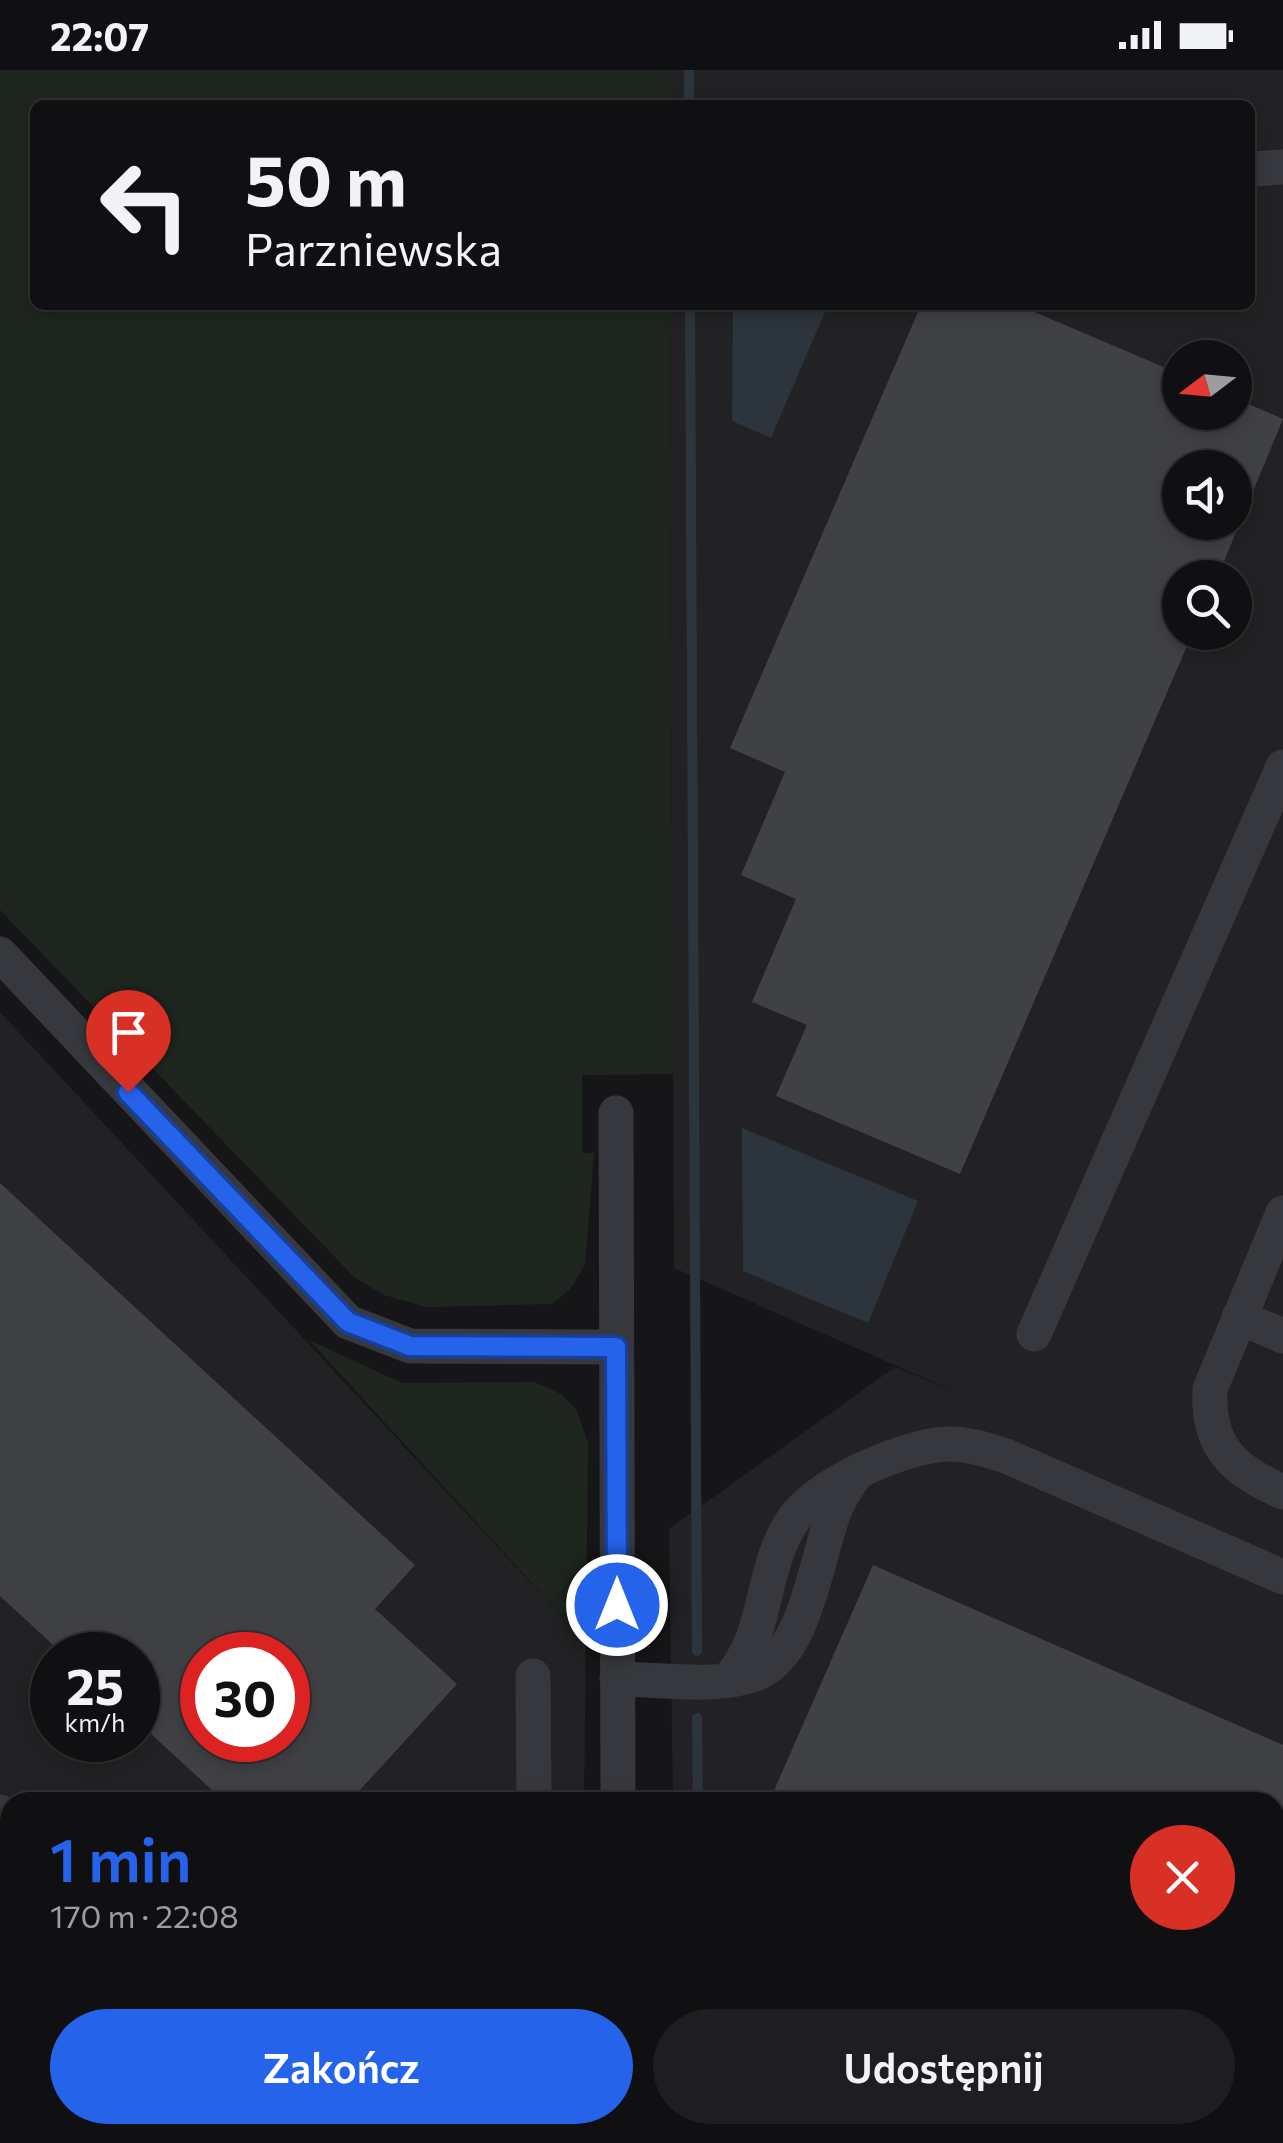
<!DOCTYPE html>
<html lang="pl">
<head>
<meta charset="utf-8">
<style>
  :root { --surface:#101012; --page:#1e1e20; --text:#f1f3f6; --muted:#9c9d9f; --line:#303032; --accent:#2563eb }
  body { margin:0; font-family:Commissioner,sans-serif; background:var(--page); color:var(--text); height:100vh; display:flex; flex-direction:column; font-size:38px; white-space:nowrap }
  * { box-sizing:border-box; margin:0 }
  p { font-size:32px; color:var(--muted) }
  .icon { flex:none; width:55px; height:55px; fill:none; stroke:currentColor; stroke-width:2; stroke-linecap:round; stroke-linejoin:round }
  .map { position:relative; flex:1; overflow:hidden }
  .details { position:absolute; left:0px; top:1722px; width:1285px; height:352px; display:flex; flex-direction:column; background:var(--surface); border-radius:30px 30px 0 0; box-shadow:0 5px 15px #0003,0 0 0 2px var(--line) }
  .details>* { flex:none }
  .guide { position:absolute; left:30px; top:30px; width:1225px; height:210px; border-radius:15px; box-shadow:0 5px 15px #0003,0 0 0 2px var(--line); background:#101012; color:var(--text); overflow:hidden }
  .needle { width:65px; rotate:254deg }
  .tools { position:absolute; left:1162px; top:270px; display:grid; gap:20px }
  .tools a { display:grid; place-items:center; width:90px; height:90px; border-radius:50%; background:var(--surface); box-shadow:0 5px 15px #0003,0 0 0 2px var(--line); font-size:50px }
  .speed { position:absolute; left:30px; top:1562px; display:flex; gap:20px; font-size:50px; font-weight:700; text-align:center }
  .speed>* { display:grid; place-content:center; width:130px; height:130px; border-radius:50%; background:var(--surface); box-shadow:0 5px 15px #0003,0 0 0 2px var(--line); line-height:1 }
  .speed small { font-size:25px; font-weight:400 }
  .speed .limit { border:15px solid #d22; background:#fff; color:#111 }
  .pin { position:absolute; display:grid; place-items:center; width:85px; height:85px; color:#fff; margin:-102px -42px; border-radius:50% 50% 50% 0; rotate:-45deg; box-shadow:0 0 10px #0007 }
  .pin .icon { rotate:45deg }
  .me { position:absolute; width:110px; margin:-55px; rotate:0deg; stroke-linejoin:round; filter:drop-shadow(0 0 8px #0008) }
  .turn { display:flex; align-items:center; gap:35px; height:210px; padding:0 50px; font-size:45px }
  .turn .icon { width:130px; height:130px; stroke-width:2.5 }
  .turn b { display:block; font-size:70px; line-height:85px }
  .round { display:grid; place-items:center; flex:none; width:105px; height:105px; border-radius:52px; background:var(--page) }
  .headline { display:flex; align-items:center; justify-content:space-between; height:170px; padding:0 50px }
  h1 { font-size:60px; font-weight:600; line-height:75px; color:var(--accent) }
  .cta { display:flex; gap:20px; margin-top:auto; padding:20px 50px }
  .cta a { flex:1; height:115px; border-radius:60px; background:var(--accent); color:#fff; font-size:40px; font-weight:600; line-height:115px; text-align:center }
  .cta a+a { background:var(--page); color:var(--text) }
  .status { display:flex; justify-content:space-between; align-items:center; height:70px; padding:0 50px; background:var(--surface); direction:ltr }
  .status svg { height:28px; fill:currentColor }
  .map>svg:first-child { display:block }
  .built { fill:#222225; fill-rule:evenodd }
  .green { fill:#1e261f }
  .water { fill:#2c353c }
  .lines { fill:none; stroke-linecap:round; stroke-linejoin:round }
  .stream { stroke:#2c353c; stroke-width:10 }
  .building { fill:#404145; fill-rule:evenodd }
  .minor { stroke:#37383d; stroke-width:35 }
  .route-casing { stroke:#184099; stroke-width:25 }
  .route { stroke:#2563eb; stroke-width:18 }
</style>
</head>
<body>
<div class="status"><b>22:07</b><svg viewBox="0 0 49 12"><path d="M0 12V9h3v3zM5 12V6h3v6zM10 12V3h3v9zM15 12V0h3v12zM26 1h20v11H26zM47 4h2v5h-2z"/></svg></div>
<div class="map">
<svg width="1283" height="2073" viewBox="0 0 1283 2073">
  <rect width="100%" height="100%" fill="#161618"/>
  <path class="built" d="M668 0H1283V2073H677V2065H1275V1732H673L669 1459 895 1297 961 1324 674 1198 669 235H1250V35H668ZM1180 288H1235V342H1180ZM1180 398H1235V452H1180ZM1180 508H1235V562H1180Z
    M0 942 586 1572 584 1732H10V2065H579V2073H0ZM52 1585H138V1670H52ZM202 1585H288V1670H202Z"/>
  <path class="green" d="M0 0H668V35H35V235H669L673 1004 582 1005V1083H594L585 1195 570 1219 552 1234 426 1237 384 1225 354 1207 0 840Z
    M309 1270 402 1313 534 1312 561 1324 577 1341 588 1373 586 1572Z"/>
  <path class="water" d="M733 235H828L771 368 732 351Z
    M742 1058 918 1131 868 1253 743 1201Z"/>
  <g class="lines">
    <path class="stream" d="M689 0V35
      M690 235 697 1581
      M697 1648 698 1732
      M699 2065 700 2073"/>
  </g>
  <path class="building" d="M921 235H1018L1180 304V342H1235V328L1283 349 1217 508H1180V562H1193L960 1104 776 1026 807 955 752 932 796 829 741 805 785 702 730 678ZM1180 398H1235V452H1180Z
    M0 1113 415 1495 375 1539 457 1614 349 1732H225L138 1652V1585H64L0 1526ZM202 1585H288V1670H202Z
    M873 1495 1283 1675V2073H803L807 2065H1275V1732H769Z
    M0 1953 10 1962V2065H122L131 2073H0Z"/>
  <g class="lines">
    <path class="minor" d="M1250 99 1283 97
      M0 884 348 1252 410 1276 616 1277
      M616 1043 618 1732
      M1283 1143 1210 1319C1207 1376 1232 1400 1283 1422
      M1239 1247 1283 1266
      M1034 1264 1283 697
      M533 1606 534 1732
      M617 1609C659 1609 716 1619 755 1604 808 1584 816 1484 836 1437 841 1425 849 1414 856 1404
      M729 1609C769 1564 760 1502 791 1453 816 1414 901 1377 946 1374 967 1373 987 1380 1006 1386L1283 1507
      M0 1742 10 1752
      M350 2065 358 2073
      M537 2065V2073
      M621 2065V2073"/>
  </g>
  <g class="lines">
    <defs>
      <path id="route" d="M128 1022 348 1252 410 1276 616 1277 617 1535"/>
    </defs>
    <use href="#route" class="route-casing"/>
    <use href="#route" class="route"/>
  </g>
</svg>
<div class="tools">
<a><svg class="needle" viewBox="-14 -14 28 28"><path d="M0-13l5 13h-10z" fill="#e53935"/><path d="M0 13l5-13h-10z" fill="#9c9d9f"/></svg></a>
<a><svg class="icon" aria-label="sound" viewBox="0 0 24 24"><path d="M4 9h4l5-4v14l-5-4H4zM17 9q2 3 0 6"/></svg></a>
<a><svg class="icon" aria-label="search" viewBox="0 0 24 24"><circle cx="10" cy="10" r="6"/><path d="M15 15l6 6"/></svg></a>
</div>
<div class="speed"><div>25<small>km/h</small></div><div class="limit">30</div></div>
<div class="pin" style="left:128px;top:1022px;background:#d93025"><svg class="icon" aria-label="arrive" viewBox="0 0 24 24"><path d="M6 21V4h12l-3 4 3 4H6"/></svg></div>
<svg class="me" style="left:617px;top:1535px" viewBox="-20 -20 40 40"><circle r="17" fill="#2563eb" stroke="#fff" stroke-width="3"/><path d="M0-11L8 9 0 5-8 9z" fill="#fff"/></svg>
<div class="guide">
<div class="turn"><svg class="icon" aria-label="left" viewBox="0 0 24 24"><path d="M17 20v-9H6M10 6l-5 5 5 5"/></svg><div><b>50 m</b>Parzniewska</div></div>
</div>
<section class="details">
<div class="headline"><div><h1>1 min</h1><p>170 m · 22:08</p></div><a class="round" style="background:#d93025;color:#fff"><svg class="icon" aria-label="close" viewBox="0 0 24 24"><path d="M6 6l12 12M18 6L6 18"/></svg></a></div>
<div class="cta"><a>Zakończ</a><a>Udostępnij</a></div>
</section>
</div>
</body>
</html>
